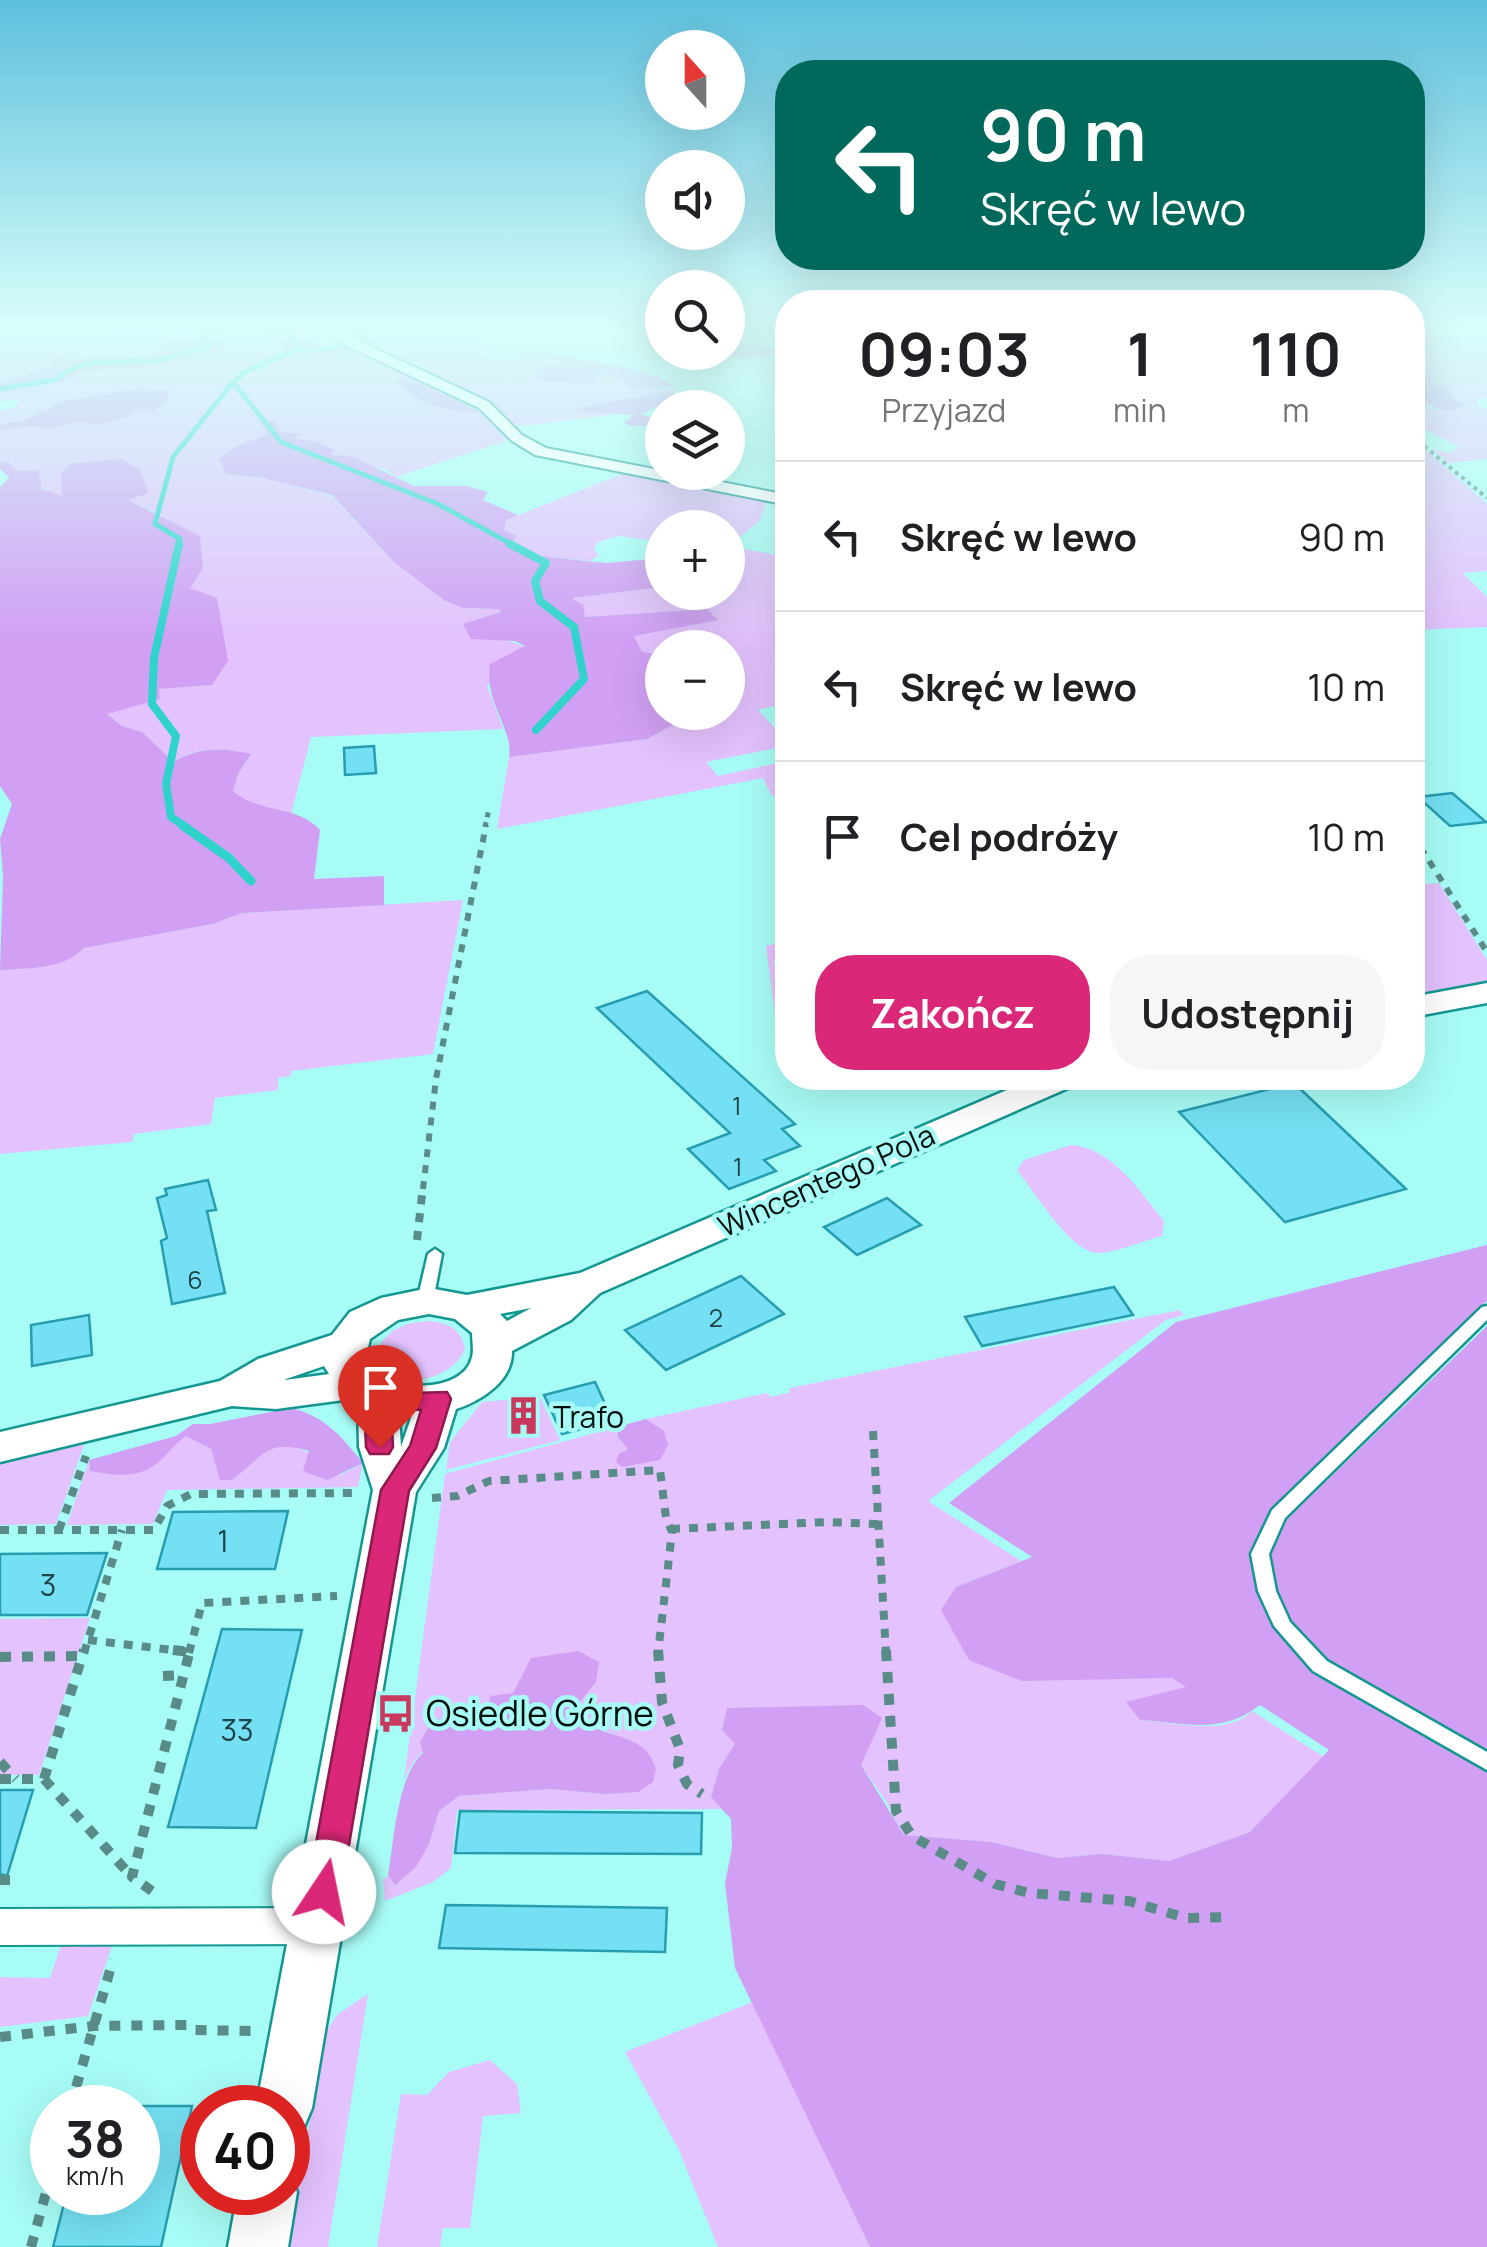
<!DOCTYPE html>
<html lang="pl">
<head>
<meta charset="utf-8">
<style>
  :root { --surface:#fff; --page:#f6f6f6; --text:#202124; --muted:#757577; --line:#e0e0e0; --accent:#db2777 }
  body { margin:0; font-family:Manrope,sans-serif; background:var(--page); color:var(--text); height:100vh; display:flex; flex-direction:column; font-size:38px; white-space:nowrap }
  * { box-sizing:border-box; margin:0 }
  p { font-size:32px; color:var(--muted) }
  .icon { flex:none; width:55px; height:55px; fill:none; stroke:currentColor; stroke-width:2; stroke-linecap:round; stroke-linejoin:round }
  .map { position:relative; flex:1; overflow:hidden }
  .panel { position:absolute; left:775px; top:290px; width:650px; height:800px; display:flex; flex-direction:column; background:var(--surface); border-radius:40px; box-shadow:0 10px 40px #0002 }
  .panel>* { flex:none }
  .hud { position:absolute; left:775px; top:60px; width:650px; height:210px; border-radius:40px; box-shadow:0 10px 40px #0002; background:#00695c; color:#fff; overflow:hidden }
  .needle { width:65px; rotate:339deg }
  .buttons { position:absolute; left:645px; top:30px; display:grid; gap:20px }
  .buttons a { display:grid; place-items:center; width:100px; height:100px; border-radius:50%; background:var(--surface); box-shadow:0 10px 40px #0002; font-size:50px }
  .speed { position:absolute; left:30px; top:2085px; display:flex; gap:20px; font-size:50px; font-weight:700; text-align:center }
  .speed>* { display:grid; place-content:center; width:130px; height:130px; border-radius:50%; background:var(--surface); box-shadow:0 10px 40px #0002; line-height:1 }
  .speed small { font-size:25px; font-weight:400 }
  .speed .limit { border:15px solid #d22; background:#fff; color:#111 }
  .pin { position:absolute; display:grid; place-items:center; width:85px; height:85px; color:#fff; margin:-102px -42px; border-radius:50% 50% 50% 0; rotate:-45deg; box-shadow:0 0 10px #0007 }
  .pin .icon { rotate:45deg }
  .me { position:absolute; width:110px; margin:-55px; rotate:11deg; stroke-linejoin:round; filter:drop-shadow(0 0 8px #0008) }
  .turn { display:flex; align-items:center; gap:35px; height:210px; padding:0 40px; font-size:45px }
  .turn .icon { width:130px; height:130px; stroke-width:2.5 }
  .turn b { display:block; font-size:70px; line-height:85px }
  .eta { display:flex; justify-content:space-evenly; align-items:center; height:170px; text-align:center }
  .eta b { font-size:60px; font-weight:700; line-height:70px }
  .cta { display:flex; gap:20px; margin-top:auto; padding:20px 40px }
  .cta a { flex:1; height:115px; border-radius:40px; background:var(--accent); color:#fff; font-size:40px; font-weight:700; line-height:115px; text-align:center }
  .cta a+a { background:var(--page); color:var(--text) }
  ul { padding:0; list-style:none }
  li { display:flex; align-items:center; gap:30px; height:150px; padding:0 40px; border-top:2px solid var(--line) }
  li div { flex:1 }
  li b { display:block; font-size:38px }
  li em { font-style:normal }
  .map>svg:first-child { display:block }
  .green { fill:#e3c2fd }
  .forest { fill:#d1a0f4 }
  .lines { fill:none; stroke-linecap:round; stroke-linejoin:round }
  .stream-far2 { stroke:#30d3cc; stroke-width:5 }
  .stream-far1 { stroke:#30d3cc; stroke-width:8 }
  .stream { stroke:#30d3cc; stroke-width:9 }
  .building { fill:#75e0f3; stroke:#279eaf; stroke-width:2.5 }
  .service-casing { stroke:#149791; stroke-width:5 }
  .minor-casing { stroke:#149791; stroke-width:4 }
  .tertiary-casing { stroke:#149791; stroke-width:5 }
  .path-far4 { stroke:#598c89; stroke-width:4; stroke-dasharray:4 4; stroke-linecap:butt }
  .path-far3 { stroke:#598c89; stroke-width:5; stroke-dasharray:5 5; stroke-linecap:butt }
  .path-far2 { stroke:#598c89; stroke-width:6; stroke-dasharray:8 8; stroke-linecap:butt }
  .path-far1 { stroke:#598c89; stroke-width:8; stroke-dasharray:9 9; stroke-linecap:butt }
  .path { stroke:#598c89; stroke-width:10; stroke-dasharray:11 11; stroke-linecap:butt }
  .service { fill:#fff; fill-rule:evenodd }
  .minor { fill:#fff; fill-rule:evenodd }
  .tertiary { fill:#fff; fill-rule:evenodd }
  .route { fill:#db2777; stroke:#8e194d; stroke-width:2.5 }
  .labels { text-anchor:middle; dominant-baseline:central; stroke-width:9; stroke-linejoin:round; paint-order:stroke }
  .number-label { font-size:25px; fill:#1d4448 }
  .street-label { font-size:30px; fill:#00100f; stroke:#a8fcf6 }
  .poi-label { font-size:30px; fill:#00100f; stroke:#a8fcf6; text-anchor:start }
  .near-number-label { font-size:30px; fill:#1d4448 }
  .near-poi-label { font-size:35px; fill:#00100f; stroke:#a8fcf6; text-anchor:start }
</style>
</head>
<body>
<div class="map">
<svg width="1487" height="2247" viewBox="0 0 1487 2247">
  <rect width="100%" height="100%" fill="#a8fcf6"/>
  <path class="green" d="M85 326 119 341 169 342 173 347C143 360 117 353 86 358 57 363 27 373 0 383V339Z
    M395 326H524L500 338 492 335 440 343 478 340 497 350 483 354V357L518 360 508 355 530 350 556 355 555 358 567 364H552L532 375C556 388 577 370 602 374 630 378 650 394 678 388L674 393 575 407 612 415 512 427 484 405 361 347 383 338 379 333Z
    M1413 326H1487V399H1477L1478 405 1487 409V459L1448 463 1433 449 1451 453 1458 446 1413 424V400L1437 411 1456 401 1448 389 1427 382 1430 379 1413 369Z
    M231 330 260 334 335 357 351 350 409 376 400 378C423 411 445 401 479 412 489 416 501 432 509 440L396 477 385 469 330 455 317 442 292 438 297 434C262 430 249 450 226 474L269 479 332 496 394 562 463 608 500 609 501 612 463 625 526 647 487 686 503 729 311 737 291 814 248 805 233 791 238 774 251 755C221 748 200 745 174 762L142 732 122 726 106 713 160 699 159 689 212 685 190 588 161 515 126 499 149 493 61 482 63 496C44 494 39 483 27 470L17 471 7 461 0 463V412L16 406 18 400 0 401V393C20 388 42 387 61 381 71 378 77 371 89 369 136 363 181 365 227 346L220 332Z
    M1413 439 1487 504V571L1463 573 1487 597V627L1413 630Z
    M622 474 767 500 760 520 739 538V548L787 557V703L758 710 787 741V746L706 762 718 776 787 761V795L772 796 763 778 497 829 509 757 647 739 695 713 728 712V680L735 672 728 661V648H662V655L642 652 633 635 718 620 707 609 585 617 571 598 662 587V592H728V528H662V544L653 547 649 540 618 536 598 542 594 549 599 555 590 561 526 554 504 530 506 520Z
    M1439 883 1487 960V986L1413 998V885Z
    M463 900 433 1054 291 1071V1076L278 1078V1090L215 1098 211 1124 134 1134 132 1142 0 1154V970L42 967 84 948 212 924 242 913Z
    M787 940V956L774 960 787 1056V1067L782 1068 766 946Z
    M1071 1145C1113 1148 1139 1191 1164 1221L1162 1236C1143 1241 1120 1251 1100 1253 1072 1255 1034 1191 1017 1170L1024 1160Z
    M1180 1310 1184 1315 1166 1320 928 1501 1021 1561 956 1587 1022 1680 1172 1678 1187 1687 1140 1720C1172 1722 1228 1737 1252 1711L1324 1757 1250 1832 1169 1861 1102 1854 1057 1858 992 1842 903 1835 886 1801 861 1765 735 1744 719 1769 711 1797 722 1809 457 1810 451 1868 433 1882 385 1901 383 1880 388 1876 394 1884 429 1844 439 1811 459 1796 550 1789 605 1794 614 1734C597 1728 582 1726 575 1707L596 1682 513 1693 487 1718 456 1715 413 1762 404 1780 445 1474 617 1427 618 1437 624 1440 628 1449 664 1431 646 1419 768 1393 770 1397 789 1393 790 1388Z
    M431 1321C449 1324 461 1329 465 1348 454 1383 383 1396 377 1352 386 1328 407 1322 431 1321Z
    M540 1397 560 1440 446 1470 450 1442 482 1402Z
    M186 1436 211 1449 220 1480H232C243 1472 251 1459 261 1452 290 1434 319 1458 341 1475L363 1463 358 1487 167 1490 153 1524 67 1525 89 1460 90 1471C152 1482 142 1465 186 1436Z
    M85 1442 56 1524 0 1525V1462Z
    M90 1618 39 1775H0V1619Z
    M67 1927 117 1931 88 2016 0 2027V1977L50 1978Z
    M368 1994 328 2247H288L325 2033 338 2014Z
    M753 2002 870 2247H718L679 2150 625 2052Z
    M490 2060 517 2084 521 2113 483 2116 470 2228H443L440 2247H377L401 2094 427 2095 449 2072Z"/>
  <path class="forest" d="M86 326C108 326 143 319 162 333L176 330 177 326H316L311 330 320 336 313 339 321 343 352 339 348 332 358 326H395L379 333 383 339 335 357 299 355 260 334 221 332 227 346C205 355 179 362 156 366 129 370 101 366 74 373L79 378 0 393V383L55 365 47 355 57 354 70 361 119 354 132 359 173 347 169 342 119 341Z
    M728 338 779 351 766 357H667L649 346 662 344V352H728Z
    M556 355C586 361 653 368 675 387L631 389 619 379 599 373 596 382 590 383 546 382 532 376 542 366 566 364 554 358Z
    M1413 369 1432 379 1428 382 1448 389 1456 401 1467 404C1446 418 1433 404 1413 400Z
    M409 376 480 412C459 414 433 407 415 398 405 392 408 387 396 383L400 378Z
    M135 389 169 390 167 396 171 398 153 411H131L130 417 98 425 80 421 48 429 30 426 0 430 1 424 20 422 63 401Z
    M666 392 674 393 678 403H665L641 414 662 421V439L656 425 629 426 624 422 634 415 584 412 575 408Z
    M275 421 280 432 300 434 294 438 317 442 334 450 331 455 353 457 414 486H467L488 492 483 500 518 515 506 520 504 530 516 536 513 541 526 554 585 561 607 563 662 558V587L572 598 583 605 585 617 707 609 718 620 634 636 642 652 662 655V712L695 713 647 739 509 757C514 729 484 704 490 664L525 646 515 641 471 639 463 624 501 612 500 609 463 608 444 600 394 562 332 495 264 478 226 474 219 459 237 446 268 434 260 423Z
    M121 459 140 470 149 493 128 500 200 536 203 568 190 588 217 598 228 661 212 685 159 689 160 699 107 714 122 726 142 732 174 762C201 746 222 748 251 754L238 774 233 791C259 814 298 805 320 830L314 879 384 876V905L242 913 212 924 84 948C63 970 28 968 0 970L3 876 0 839 12 804 0 786V487L9 478 0 469V463L7 461 18 471 38 470 42 489 62 496 61 474 69 464Z
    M1487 1245V1301L1272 1512 1255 1554 1278 1629 1487 1769V2247H870L735 1968 725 1883 732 1848 731 1819 711 1797 719 1769 735 1744 722 1730 727 1708 863 1705 882 1718 861 1765 904 1835 992 1842 1057 1858 1102 1854 1169 1861 1250 1832 1329 1750 1260 1705C1222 1735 1186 1723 1140 1720L1126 1702 1186 1687 1172 1678 1022 1681 969 1660 941 1610 956 1587 1032 1557 949 1503 1176 1322Z
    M1487 1326V1754L1328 1662 1291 1624 1276 1591 1269 1555 1287 1519Z
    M291 1408C326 1417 341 1436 363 1463L327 1480 303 1471 309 1451C266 1438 263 1457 232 1480H220L211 1449 186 1436C174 1444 167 1456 155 1465 135 1479 112 1475 90 1471L89 1460 176 1436 193 1424H210Z
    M646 1419 664 1431 668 1445 660 1460 622 1467 616 1462 619 1454 628 1449 618 1437 617 1427Z
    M578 1651 599 1662 596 1682 576 1707C584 1735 622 1731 643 1748 649 1752 653 1762 656 1768L653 1782 638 1792 605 1794 550 1789 459 1796 439 1811 429 1844 416 1867 395 1885 388 1876C394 1841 397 1776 423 1753L420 1742 433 1720 456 1715 487 1718 490 1696 513 1693 531 1658Z"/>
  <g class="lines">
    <path class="stream-far2" d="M233 382 281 442 438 504 515 546
      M0 389 58 379 67 371 90 363 156 361 209 346 202 338 207 329 285 328 302 351 365 344 357 326
      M178 546 180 539 155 524 173 457 229 387 245 372 300 348"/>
    <path class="stream-far1" d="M179 544 154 658 152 704 176 736 166 784 171 817 186 827
      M510 544 546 563 535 581 540 601 574 627 584 679 536 730"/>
    <path class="stream" d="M182 825 229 858 251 881"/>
  </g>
  <path class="building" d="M374 746 376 773 345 775 344 748Z
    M1452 793 1486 822 1450 826 1418 797Z
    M647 991 795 1124 782 1129 800 1146 764 1160 776 1171 729 1189 688 1149 730 1133 597 1008Z
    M1294 1083 1406 1189 1285 1222 1179 1112Z
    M208 1180 216 1210 207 1211 225 1293 172 1304 161 1241 167 1238 157 1198 167 1195 165 1189Z
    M887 1198 921 1225 857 1255 824 1227Z
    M741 1276 784 1314 666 1370 625 1330Z
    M1114 1287 1133 1315 982 1346 965 1317Z
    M89 1315 92 1355 32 1366 31 1325Z
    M595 1382 613 1421 562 1434 544 1395Z
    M288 1511 275 1569H157L173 1512Z
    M107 1553 87 1615H0V1554Z
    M222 1629 302 1630 256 1828 168 1827Z
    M0 1790H33L7 1876 0 1874Z
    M460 1811 702 1813 701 1854 455 1853Z
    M446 1905 667 1908 665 1952 439 1948Z
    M138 2106H192L161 2247H53L67 2192H138Z"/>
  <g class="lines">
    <defs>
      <path id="service" d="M435 1249 442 1254 433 1301 430 1305H420L417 1301 428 1254Z
        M1487 1306V1320L1285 1518 1269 1554 1276 1591 1290 1622 1327 1661 1487 1752V1770L1313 1671 1274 1626 1258 1591 1251 1554 1272 1510 1482 1307Z"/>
      <path id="minor" d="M342 326H358L349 333 357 340 489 402 522 435 546 448 788 495V505L535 455 512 441 479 408 347 346 333 333Z
        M318 1908 333 1913 339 1926 333 1939 318 1944 0 1945V1909Z"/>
      <path id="tertiary" d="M1487 983V1003L1412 1017V997Z
        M1035 1078H1080L1075 1085 600 1293 571 1320 512 1351C513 1381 481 1401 456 1409L444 1448 416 1492 312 2108 304 2127 288 2134V2108H256L373 1490 359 1447 358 1402 351 1399 276 1409 232 1406 0 1462V1432L220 1381 258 1359 332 1335 350 1312 381 1298 429 1288 467 1295 580 1273ZM531 1308 507 1321 500 1314ZM429 1314 455 1319 472 1333C472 1340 474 1350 472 1357 463 1396 384 1392 364 1364L370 1339 398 1320ZM324 1366 329 1374 285 1380 286 1379ZM399 1413 412 1415 401 1447Z
        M288 2171 297 2192 288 2247H228L238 2192H288Z"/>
    </defs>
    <use href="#service" class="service-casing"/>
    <use href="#minor" class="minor-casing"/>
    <use href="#tertiary" class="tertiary-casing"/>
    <path class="path-far4" d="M303 326 321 329
      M1412 436 1487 498"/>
    <path class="path-far3" d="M485 827 489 809"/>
    <path class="path-far2" d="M1412 834 1487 952
      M423 1189 436 1079 486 825"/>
    <path class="path-far1" d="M417 1240 423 1186
      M873 1431 886 1653
      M432 1498 457 1496 489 1481 660 1470 666 1518 672 1532 658 1653
      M671 1529 827 1522 878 1524
      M0 1530H154L167 1506 191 1494 357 1493
      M59 1530 86 1456
      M88 1640 190 1652
      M84 1653 122 1530
      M189 1653 202 1603 337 1596"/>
    <path class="path" d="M173 1650 190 1652
      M658 1650 662 1702 680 1749 678 1765 687 1784 702 1794
      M886 1650 896 1811 912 1836 995 1884 1029 1893 1129 1901 1186 1918 1228 1917
      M0 1657 83 1656
      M163 1676 184 1675
      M0 1762 16 1779
      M0 1779H44L132 1877
      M44 1779 84 1650
      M0 1880H10
      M152 1891 132 1877 190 1650
      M0 2037 93 2026 187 2025 193 2030 255 2031
      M70 2108 113 1960
      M31 2247 52 2171"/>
    <use href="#service" class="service"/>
    <use href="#minor" class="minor"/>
    <use href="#tertiary" class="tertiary"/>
  </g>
  <linearGradient id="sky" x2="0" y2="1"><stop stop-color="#5ec0dd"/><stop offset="0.51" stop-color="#d8fefb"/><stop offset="1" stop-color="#d8fefb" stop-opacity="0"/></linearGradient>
  <rect width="1487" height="640" fill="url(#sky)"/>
  <path class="route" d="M378 1388 411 1393 447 1392 451 1399 436 1448 409 1491 341 1892 336 1902 324 1907 312 1902 307 1892 381 1490 410 1446 421 1410 391 1408 393 1447 389 1454H370L366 1447 364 1397 368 1390Z"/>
  <defs>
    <symbol id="building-bare" viewBox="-9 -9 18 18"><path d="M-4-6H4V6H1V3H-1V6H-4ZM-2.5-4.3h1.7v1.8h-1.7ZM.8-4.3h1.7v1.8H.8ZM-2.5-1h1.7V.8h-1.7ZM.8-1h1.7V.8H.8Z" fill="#c8395d" stroke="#a8fcf6" stroke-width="2.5" paint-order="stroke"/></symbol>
    <symbol id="bus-bare" viewBox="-9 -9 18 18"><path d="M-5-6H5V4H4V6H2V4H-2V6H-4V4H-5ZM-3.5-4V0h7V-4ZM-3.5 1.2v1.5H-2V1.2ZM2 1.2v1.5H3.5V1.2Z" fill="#c8395d" stroke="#a8fcf6" stroke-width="2.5" paint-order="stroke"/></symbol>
  </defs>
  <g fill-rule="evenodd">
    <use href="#building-bare" x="496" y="1388" width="55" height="55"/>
    <use href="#bus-bare" x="368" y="1686" width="55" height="55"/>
  </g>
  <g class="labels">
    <g class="number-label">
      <text x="737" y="1105">1</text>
      <text x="738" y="1166">1</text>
      <text x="195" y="1279">6</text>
      <text x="716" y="1317">2</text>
    </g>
    <g class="street-label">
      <text transform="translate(826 1180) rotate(-24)">Wincentego Pola</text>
    </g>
    <g class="poi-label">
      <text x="553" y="1416">Trafo</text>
    </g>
    <g class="near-number-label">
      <text x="223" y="1540">1</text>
      <text x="48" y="1584">3</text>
      <text x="237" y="1729">33</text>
    </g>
    <g class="near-poi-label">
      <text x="426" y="1713">Osiedle Górne</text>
    </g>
  </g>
</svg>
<div class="buttons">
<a><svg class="needle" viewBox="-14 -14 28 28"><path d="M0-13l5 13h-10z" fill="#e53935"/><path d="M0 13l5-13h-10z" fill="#757577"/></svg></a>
<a><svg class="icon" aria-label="sound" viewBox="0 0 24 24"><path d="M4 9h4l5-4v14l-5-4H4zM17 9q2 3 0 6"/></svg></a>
<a><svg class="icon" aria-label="search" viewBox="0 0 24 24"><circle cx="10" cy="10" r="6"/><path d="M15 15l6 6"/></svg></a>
<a><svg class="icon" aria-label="layers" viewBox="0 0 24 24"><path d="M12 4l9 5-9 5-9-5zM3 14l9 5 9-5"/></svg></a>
<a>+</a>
<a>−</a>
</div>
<div class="speed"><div>38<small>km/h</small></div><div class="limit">40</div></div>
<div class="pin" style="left:380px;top:1447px;background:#d93025"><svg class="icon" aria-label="arrive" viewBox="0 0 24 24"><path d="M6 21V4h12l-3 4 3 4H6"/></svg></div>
<svg class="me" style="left:324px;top:1892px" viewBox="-20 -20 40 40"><circle r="19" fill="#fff"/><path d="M0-13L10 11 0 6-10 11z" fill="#db2777"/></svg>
<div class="hud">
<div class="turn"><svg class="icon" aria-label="left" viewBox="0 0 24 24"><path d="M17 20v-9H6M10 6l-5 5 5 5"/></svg><div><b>90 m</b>Skręć w lewo</div></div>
</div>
<section class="panel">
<div class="eta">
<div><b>09:03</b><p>Przyjazd</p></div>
<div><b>1</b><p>min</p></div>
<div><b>110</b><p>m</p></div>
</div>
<ul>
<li><svg class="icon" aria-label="left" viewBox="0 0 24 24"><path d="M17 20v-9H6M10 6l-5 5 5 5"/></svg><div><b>Skręć w lewo</b></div><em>90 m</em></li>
<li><svg class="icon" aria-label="left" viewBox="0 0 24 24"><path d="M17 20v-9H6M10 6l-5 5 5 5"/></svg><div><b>Skręć w lewo</b></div><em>10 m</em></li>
<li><svg class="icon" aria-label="arrive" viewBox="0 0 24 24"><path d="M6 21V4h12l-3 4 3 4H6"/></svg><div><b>Cel podróży</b></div><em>10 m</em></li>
</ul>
<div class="cta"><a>Zakończ</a><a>Udostępnij</a></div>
</section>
</div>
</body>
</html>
